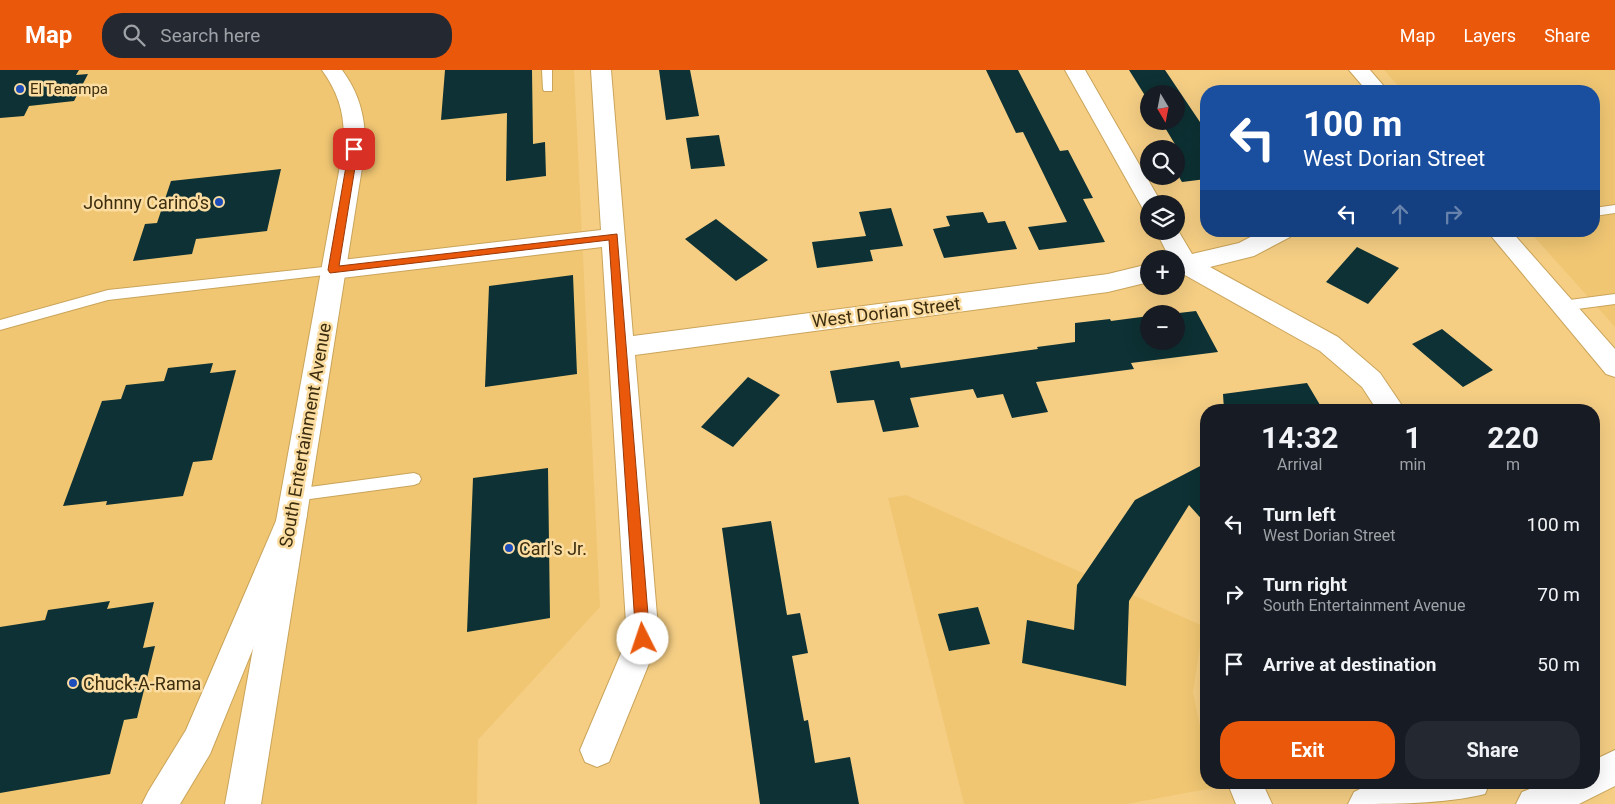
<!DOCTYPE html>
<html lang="en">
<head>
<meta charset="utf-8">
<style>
  :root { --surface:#171b24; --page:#242831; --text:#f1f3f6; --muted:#9ea1a6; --accent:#ea580c }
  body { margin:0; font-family:Roboto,sans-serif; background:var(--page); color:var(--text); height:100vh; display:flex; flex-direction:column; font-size:19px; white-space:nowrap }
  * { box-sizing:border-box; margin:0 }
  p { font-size:16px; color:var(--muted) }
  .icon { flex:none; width:28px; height:28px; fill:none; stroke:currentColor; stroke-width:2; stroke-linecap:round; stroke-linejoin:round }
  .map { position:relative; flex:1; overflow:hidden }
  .details { position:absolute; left:1200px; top:334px; width:400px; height:385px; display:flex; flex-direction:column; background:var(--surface); border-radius:20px; box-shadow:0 5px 20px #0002 }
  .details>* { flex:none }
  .hud { position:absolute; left:1200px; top:15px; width:400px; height:152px; border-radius:20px; box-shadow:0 5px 20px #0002; background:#1a4fa0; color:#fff; overflow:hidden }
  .needle { width:32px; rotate:170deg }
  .controls { position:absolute; left:1140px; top:15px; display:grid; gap:10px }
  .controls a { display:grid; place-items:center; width:45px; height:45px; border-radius:50%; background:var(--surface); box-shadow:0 5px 20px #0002; font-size:25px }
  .pin { position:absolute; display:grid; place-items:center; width:42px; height:42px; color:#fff; margin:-21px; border-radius:10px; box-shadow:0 2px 8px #0006 }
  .me { position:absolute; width:55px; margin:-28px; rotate:356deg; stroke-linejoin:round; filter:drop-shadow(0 0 4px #0008) }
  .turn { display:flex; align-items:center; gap:18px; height:105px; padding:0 20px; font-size:22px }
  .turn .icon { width:65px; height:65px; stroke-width:2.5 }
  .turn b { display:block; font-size:35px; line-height:42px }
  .lanes { display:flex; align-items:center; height:48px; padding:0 20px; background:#0003; justify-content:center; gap:25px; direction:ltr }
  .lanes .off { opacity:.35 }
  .eta { display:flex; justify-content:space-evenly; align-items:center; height:85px; text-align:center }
  .eta b { font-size:30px; font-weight:700; line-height:35px }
  .action { display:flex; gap:10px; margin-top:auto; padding:10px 20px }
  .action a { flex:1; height:58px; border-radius:20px; background:var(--accent); color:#fff; font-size:20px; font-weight:700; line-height:58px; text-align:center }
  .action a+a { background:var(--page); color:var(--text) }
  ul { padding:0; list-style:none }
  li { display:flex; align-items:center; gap:15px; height:70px; padding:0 20px }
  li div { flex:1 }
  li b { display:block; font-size:19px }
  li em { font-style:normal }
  header { display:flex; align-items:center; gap:30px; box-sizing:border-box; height:70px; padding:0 25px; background:var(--accent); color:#fff }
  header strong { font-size:24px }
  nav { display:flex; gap:28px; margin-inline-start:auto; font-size:18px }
  .search { width:350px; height:45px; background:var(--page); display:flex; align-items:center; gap:12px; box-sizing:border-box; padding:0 18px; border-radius:20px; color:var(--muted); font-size:19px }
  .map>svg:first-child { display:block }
  .built { fill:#f0c673 }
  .building { fill:#0d3134 }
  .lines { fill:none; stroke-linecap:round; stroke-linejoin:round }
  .service-casing { stroke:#c9a45a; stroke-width:2 }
  .minor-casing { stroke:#c9a45a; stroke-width:2 }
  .tertiary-casing { stroke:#c9a45a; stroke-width:2 }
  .primary-casing { stroke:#c9a45a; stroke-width:2 }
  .service { fill:#fff; fill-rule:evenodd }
  .minor { fill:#fff; fill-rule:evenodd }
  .tertiary { fill:#fff; fill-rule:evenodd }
  .primary { fill:#fff; fill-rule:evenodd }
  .route { fill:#ea580c; stroke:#983908 }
  .poi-dot { fill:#1c4dba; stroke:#fbdda2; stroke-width:2 }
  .labels { text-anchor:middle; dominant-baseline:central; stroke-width:5; stroke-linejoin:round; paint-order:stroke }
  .far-poi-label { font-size:15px; fill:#3c2d0e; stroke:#fbdda2; text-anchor:start }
  .poi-label { font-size:18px; fill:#3c2d0e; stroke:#fbdda2; text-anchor:start }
  .street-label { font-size:18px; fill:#3c2d0e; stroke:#fbdda2 }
</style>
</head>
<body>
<header>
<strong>Map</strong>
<div class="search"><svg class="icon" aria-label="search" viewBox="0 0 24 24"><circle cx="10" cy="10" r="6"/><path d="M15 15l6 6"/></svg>Search here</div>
<nav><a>Map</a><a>Layers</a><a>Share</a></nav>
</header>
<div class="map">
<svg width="1615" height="734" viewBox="0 0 1615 734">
  <rect width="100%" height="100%" fill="#f5ce84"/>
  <path class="built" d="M0 0H574L600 537 478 670 477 734H0Z
    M1384 0H1615V257L1529 161H1594V21H1403Z
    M906 425 1203 556 1193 622 1206 686V712L1212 713 1213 718 1127 734H964L888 428Z"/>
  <path class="building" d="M0 0H79L76 5 88 4 74 31 29 36 24 46 0 48Z
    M445 0H532L533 74 545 72 546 106 506 111 507 43 441 50Z
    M659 0H690L699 46 666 50Z
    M986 0H1018L1060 81 1068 80 1093 128 1083 129 1105 172 1039 180 1028 157 1067 152 1023 62 1016 63Z
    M1129 0H1165L1206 61V109L1182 112 1176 102V76L1161 51H1176V24H1149V32Z
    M719 65 725 96 691 99 686 68Z
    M281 99 267 161 196 169 192 184 133 191 145 154 157 153 171 111Z
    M891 138 903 176 870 180 873 191 817 198 812 172 866 166 859 142Z
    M983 142 988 153 1005 151 1017 179 944 188 933 159 950 156 946 146Z
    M716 149 768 190 736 211 685 169Z
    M1357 177 1399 198 1368 234 1326 212Z
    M573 205 577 304 485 317 489 216Z
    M1196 241 1218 282 1131 293 1134 299 1036 312 1048 342 1012 348 1003 324 977 328 973 319 910 328 919 357 883 362 874 330 837 333 830 301 899 291 901 298 1038 279 1037 277 1075 272V253L1110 249 1111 251 1149 246V271H1176V244H1170Z
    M1442 259 1493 300 1463 317 1412 274Z
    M213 293 210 303 236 300 212 390 193 392 183 426 106 435 107 431 63 436 102 331 121 329 126 315 164 311 168 298Z
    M748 307 780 325 733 377 701 357Z
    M1307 313 1323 340H1224L1223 324Z
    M1206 393V454L1189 435 1129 531 1126 616 1022 593 1027 550 1074 560 1077 515 1135 430Z
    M548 398 550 548 467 562 473 408Z
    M771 451 787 545 800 543 808 583 792 586 804 651 808 650 815 693 850 687 859 734H760L722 458Z
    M110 531 107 539 154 532 143 578 155 576 137 648 124 650 110 704 0 723V557L45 550 48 540Z
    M978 537 990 574 949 581 938 544Z"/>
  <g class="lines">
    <defs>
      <path id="service" d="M542 0H552V21H544L543 19Z
        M1615 135V143L1594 146V138Z
        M333 196 339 200 333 204 108 230 0 260V250L108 220Z
        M1615 224V234L1562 241 1558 239 1556 236 1558 233 1562 231Z
        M414 403 419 405 421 409 419 413 414 415 295 431 290 429 288 425 290 421 295 419Z"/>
      <path id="minor" d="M591 0H611L633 266 1108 204 1149 194V212L1108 222 635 285 659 569 609 692 597 697 585 692 580 680 627 569 602 177 333 209 325 206 321 200 325 194 333 191 601 160Z
        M1065 0H1085L1162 134H1149V141L1143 139Z
        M1176 157 1192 184 1239 173 1262 161H1293L1290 167 1254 186 1210 197 1338 267 1380 303 1405 340H1377L1362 317 1320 281 1183 204H1176V189H1170L1156 161H1176Z
        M1227 712H1262L1272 734H1236Z"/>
      <path id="tertiary" d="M322 0H342C360 24 366 49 365 79L261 734H225L343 79C346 48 340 25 322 0Z
        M1349 0H1370L1388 21H1367Z
        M1487 161H1511L1615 279V307L1606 304Z"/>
      <path id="primary" d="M292 433 302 437 307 446 210 684 180 734H142L148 722 186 660 282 437Z
        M1615 680V716L1579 734H1516L1522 722C1548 711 1566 712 1594 712V690Z
        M1385 712H1490L1485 724C1445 734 1392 734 1348 734L1354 722 1366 716Z"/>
    </defs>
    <use href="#service" class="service-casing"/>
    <use href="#minor" class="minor-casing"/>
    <use href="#tertiary" class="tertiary-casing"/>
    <use href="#primary" class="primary-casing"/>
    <use href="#service" class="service"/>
    <use href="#minor" class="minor"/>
    <use href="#tertiary" class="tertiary"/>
    <use href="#primary" class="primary"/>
  </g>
  <path class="route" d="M354 76 358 79 339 196 617 164 650 569 648 574 643 576 638 574 636 569 609 170 330 203 328 200 349 79Z"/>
  <g class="poi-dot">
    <circle cx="20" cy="19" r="5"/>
    <circle cx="219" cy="132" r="5"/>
    <circle cx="509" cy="478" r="5"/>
    <circle cx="73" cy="613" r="5"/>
  </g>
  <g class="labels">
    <g class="far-poi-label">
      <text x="30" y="19">El Tenampa</text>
    </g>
    <g class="poi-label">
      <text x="209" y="132" text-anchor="end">Johnny Carino's</text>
      <text x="519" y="478">Carl's Jr.</text>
      <text x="83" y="613">Chuck-A-Rama</text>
    </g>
    <g class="street-label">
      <text transform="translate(886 242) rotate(-7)">West Dorian Street</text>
      <text transform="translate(305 365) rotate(-80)">South Entertainment Avenue</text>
    </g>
  </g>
</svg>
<div class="controls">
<a><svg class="needle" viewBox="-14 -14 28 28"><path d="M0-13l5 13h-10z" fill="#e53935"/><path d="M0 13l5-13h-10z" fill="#9ea1a6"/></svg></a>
<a><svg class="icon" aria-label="search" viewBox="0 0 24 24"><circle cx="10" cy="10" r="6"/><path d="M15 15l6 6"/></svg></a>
<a><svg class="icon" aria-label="layers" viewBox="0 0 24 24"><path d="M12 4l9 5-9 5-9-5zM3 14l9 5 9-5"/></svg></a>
<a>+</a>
<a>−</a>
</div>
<div class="pin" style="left:354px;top:79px;background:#d93025"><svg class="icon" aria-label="arrive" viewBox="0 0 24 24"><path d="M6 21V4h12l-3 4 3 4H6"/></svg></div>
<svg class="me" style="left:643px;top:569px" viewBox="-20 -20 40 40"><circle r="19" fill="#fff"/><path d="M0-13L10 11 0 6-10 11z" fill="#ea580c"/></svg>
<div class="hud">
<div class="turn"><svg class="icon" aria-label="left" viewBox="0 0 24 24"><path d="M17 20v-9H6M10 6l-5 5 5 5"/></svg><div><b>100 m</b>West Dorian Street</div></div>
<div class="lanes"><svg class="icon" aria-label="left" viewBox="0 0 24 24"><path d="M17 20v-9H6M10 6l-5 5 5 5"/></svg><svg class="icon off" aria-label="ahead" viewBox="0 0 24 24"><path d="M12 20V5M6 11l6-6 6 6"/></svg><svg class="icon off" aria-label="right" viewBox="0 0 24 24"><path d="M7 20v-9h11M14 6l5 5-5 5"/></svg></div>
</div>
<section class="details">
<div class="eta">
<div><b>14:32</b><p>Arrival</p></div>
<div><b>1</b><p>min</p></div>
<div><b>220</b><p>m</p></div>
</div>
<ul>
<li><svg class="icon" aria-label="left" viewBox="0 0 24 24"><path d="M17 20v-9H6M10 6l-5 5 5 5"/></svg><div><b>Turn left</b><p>West Dorian Street</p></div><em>100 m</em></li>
<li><svg class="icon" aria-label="right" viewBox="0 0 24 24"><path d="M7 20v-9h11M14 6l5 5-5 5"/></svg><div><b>Turn right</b><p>South Entertainment Avenue</p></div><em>70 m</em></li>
<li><svg class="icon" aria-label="arrive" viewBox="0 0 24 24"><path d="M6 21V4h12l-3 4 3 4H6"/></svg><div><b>Arrive at destination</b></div><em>50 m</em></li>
</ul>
<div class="action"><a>Exit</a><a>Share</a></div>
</section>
</div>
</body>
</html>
